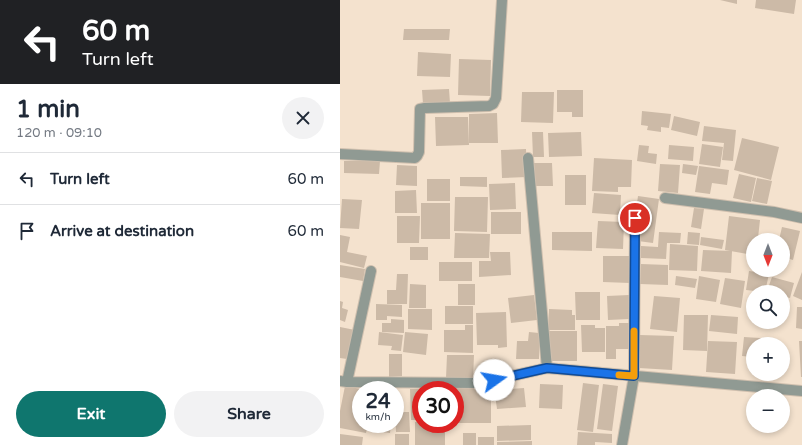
<!DOCTYPE html>
<html lang="en">
<head>
<meta charset="utf-8">
<style>
  :root { --surface:#fff; --page:#f2f2f3; --text:#1f2937; --muted:#747a83; --line:#e0e1e3; --accent:#0f766e }
  body { margin:0; font-family:"Varela Round",sans-serif; background:var(--page); color:var(--text); height:100vh; display:flex; flex-direction:column; font-size:15px; white-space:nowrap }
  * { box-sizing:border-box; margin:0 }
  p { font-size:13px; color:var(--muted) }
  .icon { flex:none; width:22px; height:22px; fill:none; stroke:currentColor; stroke-width:2; stroke-linecap:round; stroke-linejoin:round }
  .map { position:relative; flex:1; overflow:hidden }
  .drawer { display:flex; flex-direction:column; background:var(--surface); width:340px }
  .drawer>* { flex:none }
  .top-card { background:#202124; color:#fff; overflow:hidden }
  .needle { width:26px; rotate:180deg }
  .buttons { position:absolute; left:406px; top:233px; display:grid; gap:8px }
  .buttons a { display:grid; place-items:center; width:44px; height:44px; border-radius:50%; background:var(--surface); box-shadow:0 2px 6px #0003; font-size:20px }
  .speed { position:absolute; left:12px; top:381px; display:flex; gap:8px; font-size:20px; font-weight:700; text-align:center }
  .speed>* { display:grid; place-content:center; width:52px; height:52px; border-radius:50%; background:var(--surface); box-shadow:0 2px 6px #0003; line-height:1 }
  .speed small { font-size:10px; font-weight:400 }
  .speed .limit { border:6px solid #d22; background:#fff; color:#111 }
  .pin { position:absolute; display:grid; place-items:center; width:34px; height:34px; color:#fff; margin:-17px; border:2px solid #fff; border-radius:50%; box-shadow:0 1px 4px #0007 }
  .me { position:absolute; width:44px; margin:-22px; rotate:77deg; stroke-linejoin:round; filter:drop-shadow(0 0 3px #0008) }
  .turn { display:flex; align-items:center; gap:14px; height:84px; padding:0 16px; font-size:18px }
  .turn .icon { width:52px; height:52px; stroke-width:2.5 }
  .turn b { display:block; font-size:28px; line-height:34px }
  .round { display:grid; place-items:center; flex:none; width:42px; height:42px; border-radius:21px; background:var(--page) }
  .headline { display:flex; align-items:center; justify-content:space-between; height:68px; padding:0 16px }
  h1 { font-size:24px; font-weight:700; line-height:30px }
  .button { display:flex; gap:8px; margin-top:auto; padding:8px 16px }
  .button a { flex:1; height:46px; border-radius:24px; background:var(--accent); color:#fff; font-size:16px; font-weight:700; line-height:46px; text-align:center }
  .button a+a { background:var(--page); color:var(--text) }
  ul { padding:0; list-style:none }
  li { display:flex; align-items:center; gap:12px; height:52px; padding:0 16px; border-top:1px solid var(--line) }
  li div { flex:1 }
  li b { display:block; font-size:15px }
  li em { font-style:normal }
  main { display:flex; flex:1; min-height:0 }
  .map>svg:first-child { display:block }
  .building { fill:#ccbaa7 }
  .lines { fill:none; stroke-linecap:round; stroke-linejoin:round }
  .minor-casing { stroke:#cfbfae; stroke-width:12 }
  .minor { stroke:#909a93; stroke-width:10 }
  .route-casing { stroke:#114b97; stroke-width:10 }
  .route { stroke:#1a73e8; stroke-width:7 }
  .slow { stroke:#f59e0b; stroke-width:7 }
</style>
</head>
<body>
<main>
<section class="drawer">
<div class="top-card">
<div class="turn"><svg class="icon" aria-label="left" viewBox="0 0 24 24"><path d="M17 20v-9H6M10 6l-5 5 5 5"/></svg><div><b>60 m</b>Turn left</div></div>
</div>
<div class="headline"><div><h1>1 min</h1><p>120 m · 09:10</p></div><a class="round"><svg class="icon" aria-label="close" viewBox="0 0 24 24"><path d="M6 6l12 12M18 6L6 18"/></svg></a></div>
<ul>
<li><svg class="icon" aria-label="left" viewBox="0 0 24 24"><path d="M17 20v-9H6M10 6l-5 5 5 5"/></svg><div><b>Turn left</b></div><em>60 m</em></li>
<li><svg class="icon" aria-label="arrive" viewBox="0 0 24 24"><path d="M6 21V4h12l-3 4 3 4H6"/></svg><div><b>Arrive at destination</b></div><em>60 m</em></li>
</ul>
<div class="button"><a>Exit</a><a>Share</a></div>
</section>
<div class="map">
<svg width="462" height="445" viewBox="0 0 462 445">
  <rect width="100%" height="100%" fill="#f4e2ce"/>
  <path class="building" d="M380 0H397V4Z
    M416 0H456L454 14 415 8Z
    M64 29H110L109 40H63Z
    M78 52 111 54 110 77 77 76Z
    M119 59 151 60 150 96 118 95Z
    M109 89 110 103 83 104 82 90Z
    M217 90H243V117H232V112H217Z
    M182 92H214L213 123 181 122Z
    M302 111 331 114 329 128 321 127V132L307 130 308 126 301 125Z
    M157 113 158 143H129V114Z
    M334 116 360 122 357 136 331 130Z
    M95 117H128L129 145 96 146Z
    M364 126 396 130 393 161 382 160 384 143 362 141Z
    M192 132H203L204 157H193Z
    M241 132 242 156 209 157 208 133Z
    M402 138 439 147 431 180 394 170Z
    M362 144 383 147 380 167 359 164Z
    M299 145 309 146 308 153 317 154 316 164 297 161Z
    M329 145 354 147 353 161 328 159Z
    M186 149 187 177 162 178 161 150Z
    M254 158 292 160 291 187H278V192L252 191Z
    M4 161H40L39 174 4 173Z
    M194 163H212L213 186H195Z
    M320 164 340 165 338 193 318 191Z
    M343 164 358 166 356 175 342 173Z
    M57 165 77 166V186L56 185Z
    M359 166 389 170 387 185 372 183 370 194 355 192Z
    M399 174 416 178 411 202 393 198Z
    M225 175H246V205H225Z
    M120 177H147V187L120 186Z
    M417 178 432 181 427 204 412 201Z
    M87 179H110V201H87Z
    M175 183 176 209 150 210 149 184Z
    M76 190 77 213H55V191Z
    M254 193 281 195 280 215 252 213Z
    M298 196 319 199 313 243 298 241 301 218H295Z
    M115 197H148L147 232 114 231Z
    M2 199 22 200 19 229 0 228Z
    M81 203H110V239H81Z
    M354 208 364 209 361 229 351 227Z
    M151 212H181V234H151Z
    M57 216H80L79 243H57Z
    M389 216 420 220 418 238 427 240H413V255L385 250Z
    M258 221 284 222 283 249 256 248Z
    M442 227 460 231 453 260 443 257V240H439Z
    M212 232H252V251L212 250Z
    M319 232 341 233 340 243H327L326 259 301 258V246L318 247Z
    M348 232 360 233 359 245 347 244Z
    M115 233 150 234 149 258H114Z
    M0 235 10 237 7 252 27 256 24 268 0 262Z
    M361 237 384 240 382 249 360 245Z
    M330 244 358 246 357 271 329 270Z
    M70 247H88V260H70Z
    M363 250 392 251 391 273 361 271Z
    M150 252H170L171 275 139 277V261H151Z
    M263 256H291L290 283 263 282Z
    M99 262H132V281H99Z
    M301 264 328 265V285L300 284Z
    M0 265 25 269 23 281 0 277Z
    M409 271 429 274 425 292 406 290Z
    M462 272V300L453 296Z
    M57 274H68L67 304H47V290H56Z
    M336 276 357 279 355 288 335 285Z
    M359 276 380 280 376 302 356 299Z
    M432 277 454 283 450 298 443 296V292L427 291Z
    M385 278 405 281 401 308 380 304Z
    M70 284 86 285V308H69Z
    M118 284H135V305H118Z
    M235 292H260V320H236Z
    M194 295 197 320 171 323 168 298Z
    M289 295V319L268 320 267 296Z
    M314 296 340 298 337 332 310 329Z
    M0 301 3 302 2 308 8 310 5 322 0 320Z
    M36 304 62 305V317L47 316V320H36Z
    M105 306H133V324H105Z
    M457 307H462V329L456 328Z
    M68 309H92V330L68 329Z
    M209 309 232 310V315H235V330H208Z
    M166 312 167 347 158 348V345H137L136 313Z
    M344 315H368L367 351 343 350Z
    M371 315 398 317 397 334 369 331Z
    M51 319 64 320V333L42 332V323H51Z
    M279 323H290V349H276V359H266V326H279Z
    M125 325H133V353L104 352V330H125Z
    M241 325H255V328H265V352H242Z
    M0 327 15 330 7 359 0 358Z
    M207 331H237V361H207Z
    M39 332 63 335 61 351 51 350 52 346 38 345Z
    M65 332 88 334 86 355 63 352Z
    M189 332 199 333V359H176L177 341H188Z
    M300 335 334 336 332 370 299 368Z
    M404 337 434 339 433 344H413V357L402 356Z
    M368 341 397 342 395 374 366 372Z
    M459 341H462V377H461Z
    M49 354H62V376L49 377Z
    M107 355H134L133 379 106 378Z
    M243 383 259 385 253 432 237 430Z
    M200 384 223 385 222 409 199 408Z
    M263 384 278 386 272 431 257 429Z
    M5 386 21 389V424H28L26 433 0 428V411Z
    M151 386V423H117L116 387Z
    M184 388 186 407 157 409 155 395 171 393 170 389Z
    M70 389H81V420H71Z
    M55 412H69L70 432H56Z
    M75 422H81V424H105V445H75Z
    M36 424H51L50 433 35 431Z
    M191 425V440L157 441V426Z
    M238 432 272 434V443L255 442V445H237Z
    M123 433H136V445H123Z
    M0 434 23 437 22 445H0Z
    M55 434H69V445H55Z
    M138 437H154V445H138Z
    M192 441V445H157V442Z"/>
  <g class="lines">
    <defs>
      <path id="minor" d="M0 154 75 158 77 156 79 152 80 109 85 108 149 106 153 104 156 98 162 0
        M188 158 207 368
        M325 198 434 212 462 218
        M0 381 7 382 140 383 207 368 462 391
        M7 382 31 271
        M282 445 294 376 295 218"/>
    </defs>
    <use href="#minor" class="minor-casing"/>
    <use href="#minor" class="minor"/>
  </g>
  <g class="lines">
    <defs>
      <path id="route" d="M154 380 207 368 294 376 295 218"/>
    </defs>
    <use href="#route" class="route-casing"/>
    <use href="#route" class="route"/>
    <path class="slow" d="M279 375 294 376V331"/>
  </g>
</svg>
<div class="buttons">
<a><svg class="needle" viewBox="-14 -14 28 28"><path d="M0-13l5 13h-10z" fill="#e53935"/><path d="M0 13l5-13h-10z" fill="#747a83"/></svg></a>
<a><svg class="icon" aria-label="search" viewBox="0 0 24 24"><circle cx="10" cy="10" r="6"/><path d="M15 15l6 6"/></svg></a>
<a>+</a>
<a>−</a>
</div>
<div class="speed"><div>24<small>km/h</small></div><div class="limit">30</div></div>
<div class="pin" style="left:295px;top:218px;background:#d93025"><svg class="icon" aria-label="arrive" viewBox="0 0 24 24"><path d="M6 21V4h12l-3 4 3 4H6"/></svg></div>
<svg class="me" style="left:154px;top:380px" viewBox="-20 -20 40 40"><circle r="19" fill="#fff"/><path d="M0-13L10 11 0 6-10 11z" fill="#1a73e8"/></svg>
</div>
</main>
</body>
</html>
